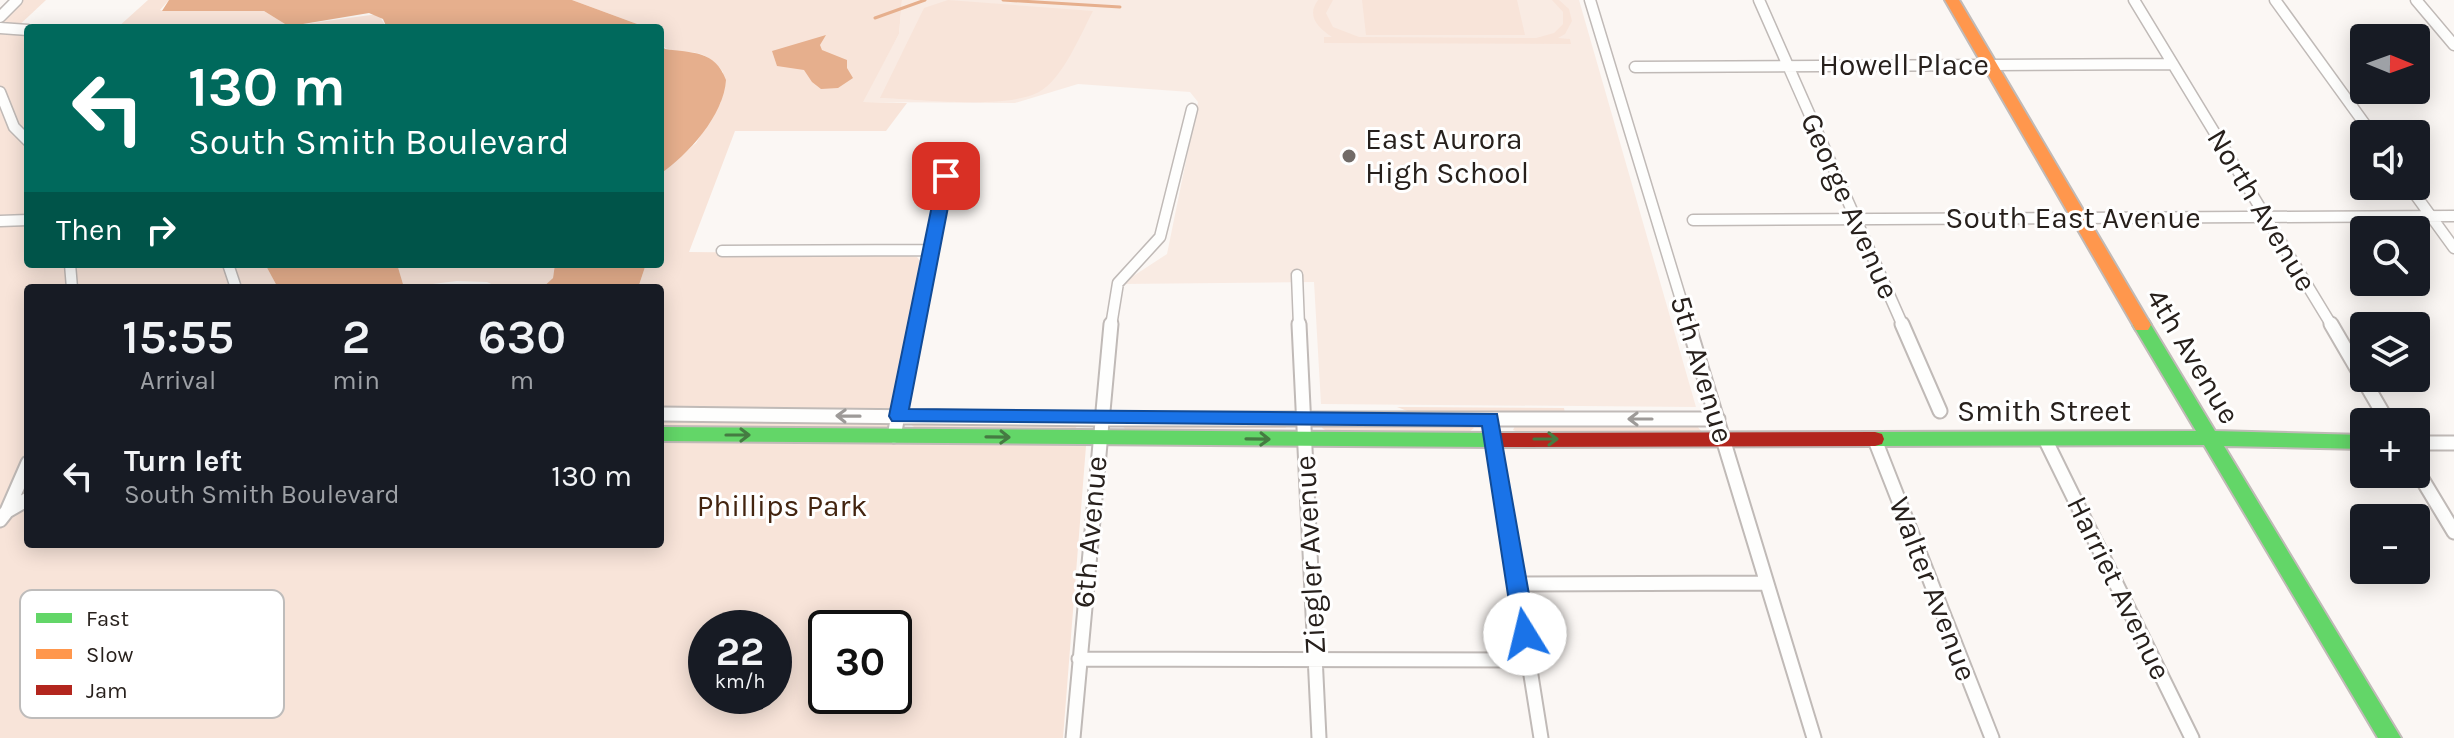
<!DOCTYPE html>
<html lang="en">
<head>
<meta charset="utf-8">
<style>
  :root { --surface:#171b24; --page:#20242c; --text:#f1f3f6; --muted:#9ea1a6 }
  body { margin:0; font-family:Karla,sans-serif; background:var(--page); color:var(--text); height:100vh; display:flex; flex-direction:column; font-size:30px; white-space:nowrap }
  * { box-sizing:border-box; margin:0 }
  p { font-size:26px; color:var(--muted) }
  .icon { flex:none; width:44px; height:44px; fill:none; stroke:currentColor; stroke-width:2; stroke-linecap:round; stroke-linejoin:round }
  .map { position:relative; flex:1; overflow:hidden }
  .drawer { position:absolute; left:24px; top:284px; width:640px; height:264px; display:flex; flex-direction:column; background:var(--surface); border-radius:8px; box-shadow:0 4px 20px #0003 }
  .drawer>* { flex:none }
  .top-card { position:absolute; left:24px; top:24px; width:640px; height:244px; border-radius:8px; box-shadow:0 4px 20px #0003; background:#00695c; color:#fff; overflow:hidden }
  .needle { width:52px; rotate:91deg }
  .buttons { position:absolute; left:2350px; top:24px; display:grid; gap:16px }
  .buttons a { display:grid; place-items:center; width:80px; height:80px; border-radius:8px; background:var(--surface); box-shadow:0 4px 20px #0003; font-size:40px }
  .speed { position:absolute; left:688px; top:610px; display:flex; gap:16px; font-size:40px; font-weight:700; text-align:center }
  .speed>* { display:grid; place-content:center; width:104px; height:104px; border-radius:50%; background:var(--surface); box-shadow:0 4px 20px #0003; line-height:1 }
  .speed small { font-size:20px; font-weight:400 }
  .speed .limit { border:4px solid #111; border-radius:12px; background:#fff; color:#111 }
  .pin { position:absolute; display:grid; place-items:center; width:68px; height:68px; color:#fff; margin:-34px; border-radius:16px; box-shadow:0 4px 12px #0006 }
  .me { position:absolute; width:88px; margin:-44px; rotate:351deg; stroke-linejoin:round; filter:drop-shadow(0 0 6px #0008) }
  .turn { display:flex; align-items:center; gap:28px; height:168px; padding:0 32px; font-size:36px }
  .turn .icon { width:104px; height:104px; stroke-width:2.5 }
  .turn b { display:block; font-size:56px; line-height:68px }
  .then { display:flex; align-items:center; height:76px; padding:0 32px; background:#0003; gap:16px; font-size:30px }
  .eta { display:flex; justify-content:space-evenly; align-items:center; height:136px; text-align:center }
  .eta b { font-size:48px; font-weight:600; line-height:56px }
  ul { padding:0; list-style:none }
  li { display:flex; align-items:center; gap:24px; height:112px; padding:0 32px }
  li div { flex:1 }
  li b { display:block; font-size:30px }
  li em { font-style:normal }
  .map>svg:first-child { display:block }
  .built { fill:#f9ebe3 }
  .green { fill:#f8e4d9; fill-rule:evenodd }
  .water { fill:#e6af8d }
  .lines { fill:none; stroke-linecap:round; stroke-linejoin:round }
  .stream { stroke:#e6af8d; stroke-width:3 }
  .street-far1-casing { stroke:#c0bab7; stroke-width:13 }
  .street-casing { stroke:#c0bab7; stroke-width:17 }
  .fast-casing { stroke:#c0bab7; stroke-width:4 }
  .slow-casing { stroke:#c0bab7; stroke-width:4 }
  .jam-casing { stroke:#c0bab7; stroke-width:4 }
  .street-far1 { stroke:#fefefd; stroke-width:10 }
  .street { stroke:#fefefd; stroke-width:13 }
  .fast { fill:#63d668; fill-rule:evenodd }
  .slow { fill:#ff974d; fill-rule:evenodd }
  .jam { fill:#b3261e; fill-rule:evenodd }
  .oneway { stroke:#9d9a98 }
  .oneway2 { stroke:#457b42 }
  .route { fill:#1a73e8; stroke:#114b97; stroke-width:2 }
  .poi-dot { fill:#716b68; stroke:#fff; stroke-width:3 }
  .labels { text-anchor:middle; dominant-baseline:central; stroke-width:6; stroke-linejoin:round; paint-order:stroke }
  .street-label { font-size:30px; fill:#27201c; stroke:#fff }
  .poi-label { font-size:30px; fill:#27201c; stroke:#fff; text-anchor:start }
  .park-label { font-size:30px; fill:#43240f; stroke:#fff }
  .key { fill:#fff; stroke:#bebcbb; stroke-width:2 }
  .key-label { font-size:22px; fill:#27201c }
</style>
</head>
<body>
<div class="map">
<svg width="2454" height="738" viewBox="0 0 2454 738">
  <rect width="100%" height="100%" fill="#fbf7f4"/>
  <path class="built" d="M902 0H1579L1696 407 1321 404 1314 282 1121 284 1167 254 1198 102 1190 92 1078 84 1015 103 862 102 899 34Z"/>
  <path class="green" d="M19 0H46L14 30 28 32V264H265L278 288H28V544H660V288H638L646 264H660V174L696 143 721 102 723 72C701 40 677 60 660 44V28H648L572 0H902L899 34 863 102 907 103 886 131H735L689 252 888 254 917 257 921 262V274L886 439 1086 446 1063 738H0V19ZM706 628H774V696H706ZM826 628H894V696H826Z
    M148 0H169L160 10 164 11H264L285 24 297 25 378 14 387 28H117Z
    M948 0 1093 11C1081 34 1062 80 1039 92 1004 110 920 99 880 98L924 8Z
    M1318 0H1333L1326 13 1333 27 1359 37 1536 38 1554 33 1563 24V12L1552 0H1559L1569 9 1572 21 1565 34 1558 38 1570 39 1571 44 1324 43V37H1332C1318 28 1306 16 1318 0Z
    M1362 0H1517L1525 35H1366Z
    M397 264H555L553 278 542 288H500L487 282 457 281 408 287 403 284Z
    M1397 407 1564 408 1565 413 1410 412Z
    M909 423 1081 424 1074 429 914 427Z
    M1120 423 1284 424 1286 428 1125 429Z
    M1323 423 1471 425 1474 428 1469 432 1327 431 1322 428Z
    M1516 424 1697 426 1702 432H1518L1513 430Z"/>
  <path class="water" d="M169 0H572L648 28H387L383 19 369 13 297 25 285 24 264 11H162Z
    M826 35 820 45 822 50 847 60V68L853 78 838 88 821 89 812 82 804 70 777 66 772 51Z
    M660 44 665 49C692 53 715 50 726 80 724 115 688 155 660 174Z
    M265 264H397L403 284 416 288H278Z
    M555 264H646L638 288H542L553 278Z"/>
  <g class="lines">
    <path class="stream" d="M1003 0 1120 7
      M875 18 925 0"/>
    <defs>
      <path id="street-far1" d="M1590 0 1689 326
        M1759 0 1903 326
        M2134 0 2332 326
        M2275 0 2372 134
        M2416 0 2454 45
        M0 17 17 0
        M0 28 28 30
        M1635 67 2173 64
        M0 92 14 127 28 141
        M2409 186 2454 248
        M1693 220 2454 216
        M0 221 28 220
        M722 251 932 250
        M70 264 72 288
        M228 264 236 288
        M1297 275 1299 326
        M916 326 946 176
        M1111 326 1118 283 1160 237 1192 109"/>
      <path id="street" d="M1299 324 1319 738
        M1688 324 1814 738
        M1902 324 1940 411
        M2331 324 2388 422
        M660 414 1100 419H1718
        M1490 419 1541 738
        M894 436 916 324
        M2045 439 2192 738
        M1875 440 1992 738
        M2416 443H2454
        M2416 469 2454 532
        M7 511 28 463
        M0 520 7 511 28 499
        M1517 584 1766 583
        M1079 659 1529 660
        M1073 738 1111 324"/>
      <path id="fast" d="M2142 319 2148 320 2215 431 2364 435V449L2224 446 2401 738H2378L2204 445 1875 446 1868 444 1866 439 1868 434 1875 432 2196 431 2133 325Z
        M660 427 1495 433 1502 435 1504 440 1502 445 1495 447 660 441Z"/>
      <path id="slow" d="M1945 0H1959L2148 320 2151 325 2148 330H2136Z"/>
      <path id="jam" d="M1875 432 1882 434 1884 439 1882 444 1875 446 1495 447 1488 445 1486 440 1488 435 1495 433Z"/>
    </defs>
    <use href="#street-far1" class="street-far1-casing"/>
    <use href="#street" class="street-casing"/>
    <use href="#fast" class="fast-casing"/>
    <use href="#slow" class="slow-casing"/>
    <use href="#jam" class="jam-casing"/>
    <use href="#street-far1" class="street-far1"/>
    <use href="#street" class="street"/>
    <use href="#fast" class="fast"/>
    <use href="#slow" class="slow"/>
    <use href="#jam" class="jam"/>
  </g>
  <defs><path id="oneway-shaft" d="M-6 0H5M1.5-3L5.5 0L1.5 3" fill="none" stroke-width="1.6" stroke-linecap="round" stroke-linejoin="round" transform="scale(2)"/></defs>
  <g class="oneway">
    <use href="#oneway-shaft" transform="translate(848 416) rotate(-179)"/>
    <use href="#oneway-shaft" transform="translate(1640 419) rotate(180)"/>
  </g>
  <g class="oneway2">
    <use href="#oneway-shaft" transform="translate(738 435)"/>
    <use href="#oneway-shaft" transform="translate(998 437) rotate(1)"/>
    <use href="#oneway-shaft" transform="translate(1258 439) rotate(1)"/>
    <use href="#oneway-shaft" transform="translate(1546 439)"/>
  </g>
  <path class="route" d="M946 171 954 176 909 409 1497 414 1536 634 1533 641 1525 644 1517 641 1514 634 1482 426 892 421 889 416 938 176Z"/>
  <circle class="poi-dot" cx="1349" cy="156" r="8"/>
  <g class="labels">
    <g class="street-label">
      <text x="1904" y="65">Howell Place</text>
      <text transform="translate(1850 206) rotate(66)">George Avenue</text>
      <text transform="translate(2262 210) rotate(59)">North Avenue</text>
      <text x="2073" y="218">South East Avenue</text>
      <text transform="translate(2193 356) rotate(59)">4th Avenue</text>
      <text transform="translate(1702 369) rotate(73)">5th Avenue</text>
      <text x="2044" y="411">Smith Street</text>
      <text transform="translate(1090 532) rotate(-85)">6th Avenue</text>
      <text transform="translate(1310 555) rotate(-93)">Ziegler Avenue</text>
      <text transform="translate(2119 588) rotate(64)">Harriet Avenue</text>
      <text transform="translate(1933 589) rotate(69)">Walter Avenue</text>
    </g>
    <g class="poi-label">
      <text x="1365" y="139">East Aurora<tspan x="1365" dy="34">High School</tspan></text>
    </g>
    <g class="park-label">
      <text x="782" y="506">Phillips Park</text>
    </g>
  </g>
  <rect x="20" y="590" width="264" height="128" rx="12" class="key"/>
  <rect x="36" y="613" width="36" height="10" fill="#63d668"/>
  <rect x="36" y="649" width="36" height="10" fill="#ff974d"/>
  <rect x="36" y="685" width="36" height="10" fill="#b3261e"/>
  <g class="key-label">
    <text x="86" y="626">Fast</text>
    <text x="86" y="662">Slow</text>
    <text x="86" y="698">Jam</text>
  </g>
</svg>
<div class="buttons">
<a><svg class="needle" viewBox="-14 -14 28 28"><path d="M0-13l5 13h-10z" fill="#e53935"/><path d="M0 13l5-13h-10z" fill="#9ea1a6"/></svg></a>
<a><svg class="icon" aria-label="sound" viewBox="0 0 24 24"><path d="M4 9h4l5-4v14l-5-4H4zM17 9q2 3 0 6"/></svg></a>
<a><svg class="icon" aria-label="search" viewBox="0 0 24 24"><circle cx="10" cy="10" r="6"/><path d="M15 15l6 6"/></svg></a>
<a><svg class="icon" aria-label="layers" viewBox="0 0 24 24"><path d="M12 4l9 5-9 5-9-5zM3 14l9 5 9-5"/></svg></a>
<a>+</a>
<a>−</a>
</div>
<div class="speed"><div>22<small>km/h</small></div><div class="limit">30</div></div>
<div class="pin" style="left:946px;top:176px;background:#d93025"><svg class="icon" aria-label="arrive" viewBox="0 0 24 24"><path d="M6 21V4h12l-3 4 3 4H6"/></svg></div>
<svg class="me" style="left:1525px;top:634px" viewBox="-20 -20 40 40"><circle r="19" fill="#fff"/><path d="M0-13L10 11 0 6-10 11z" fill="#1a73e8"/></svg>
<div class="top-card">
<div class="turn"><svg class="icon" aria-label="left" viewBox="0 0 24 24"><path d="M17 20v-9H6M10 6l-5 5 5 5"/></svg><div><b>130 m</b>South Smith Boulevard</div></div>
<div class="then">Then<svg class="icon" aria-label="right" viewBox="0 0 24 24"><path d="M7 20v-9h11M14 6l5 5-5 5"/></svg></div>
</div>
<section class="drawer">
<div class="eta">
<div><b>15:55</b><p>Arrival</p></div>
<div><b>2</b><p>min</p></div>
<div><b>630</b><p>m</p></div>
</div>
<ul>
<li><svg class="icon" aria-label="left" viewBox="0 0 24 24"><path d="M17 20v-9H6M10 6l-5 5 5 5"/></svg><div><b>Turn left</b><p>South Smith Boulevard</p></div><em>130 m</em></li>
</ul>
</section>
</div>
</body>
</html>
